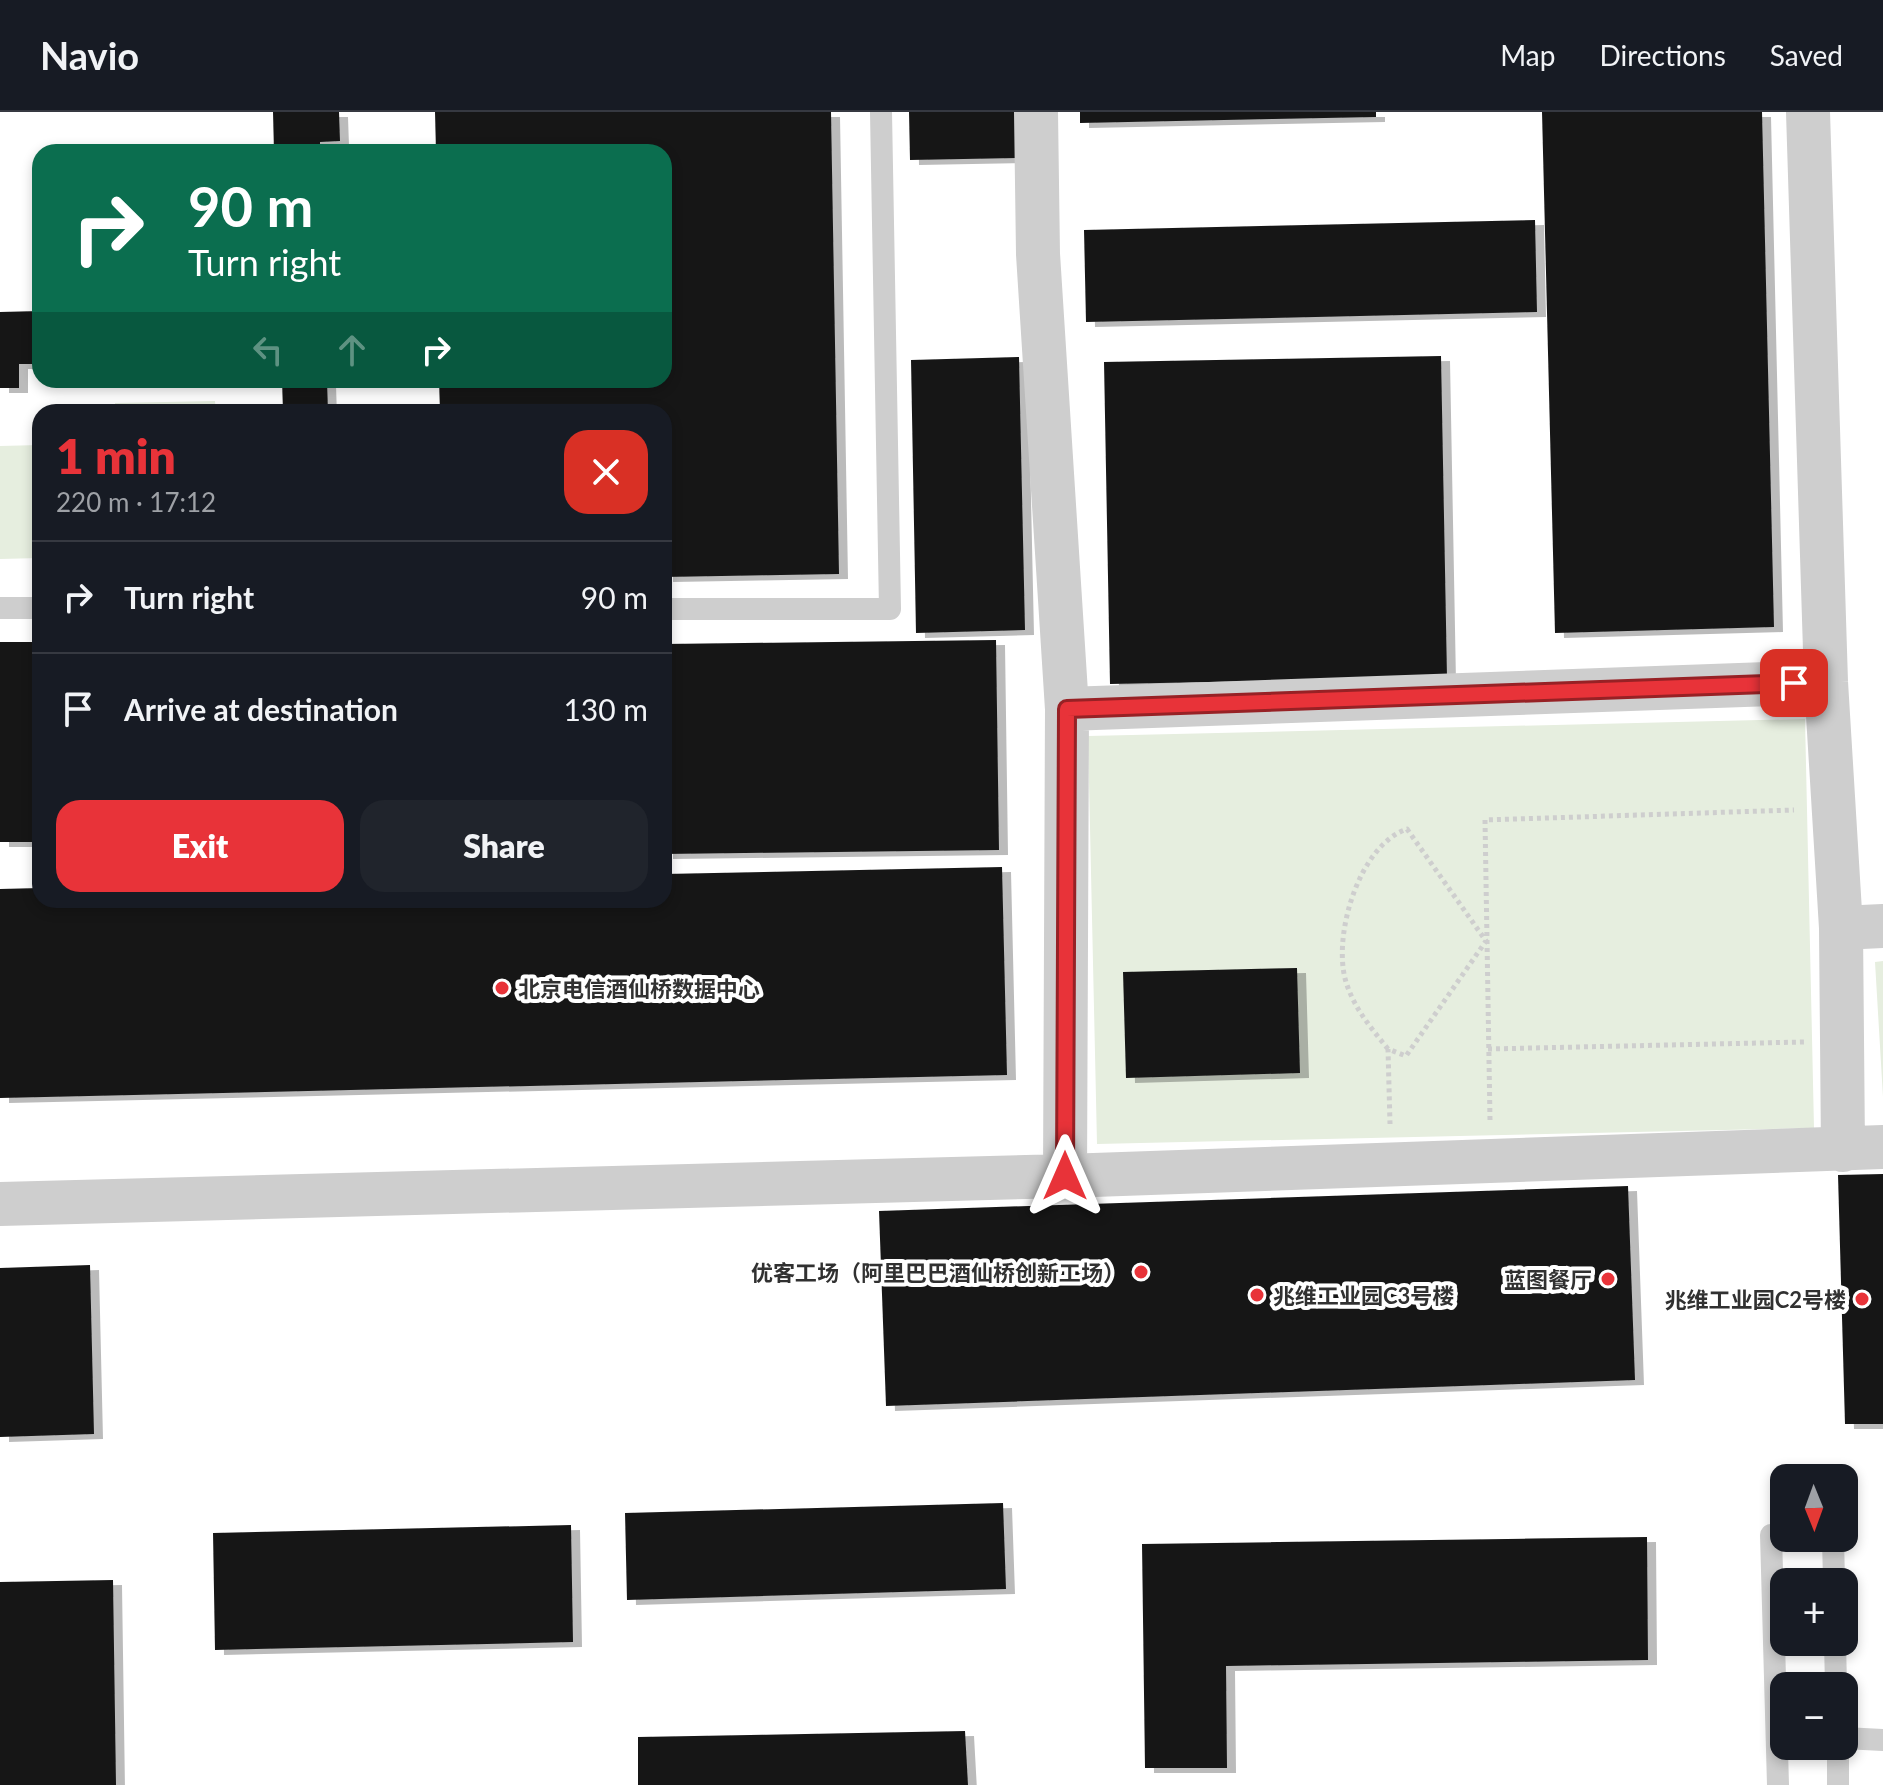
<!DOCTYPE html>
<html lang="en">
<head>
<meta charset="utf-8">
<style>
  :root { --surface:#171b24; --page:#20242c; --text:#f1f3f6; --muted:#9ea1a6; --line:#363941; --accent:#e83339 }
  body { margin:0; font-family:Lato,"Noto Sans SC",sans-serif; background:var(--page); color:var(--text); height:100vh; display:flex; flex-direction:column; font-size:30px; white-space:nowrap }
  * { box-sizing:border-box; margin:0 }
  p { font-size:26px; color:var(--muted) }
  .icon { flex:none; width:44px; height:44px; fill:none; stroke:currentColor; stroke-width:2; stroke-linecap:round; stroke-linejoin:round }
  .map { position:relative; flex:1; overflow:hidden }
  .sheet { position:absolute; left:32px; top:292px; width:640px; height:504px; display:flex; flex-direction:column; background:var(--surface); border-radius:24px; box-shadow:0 4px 12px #0003 }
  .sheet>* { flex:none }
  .banner { position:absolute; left:32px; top:32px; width:640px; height:244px; border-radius:24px; box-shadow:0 4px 12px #0003; background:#0b6e4f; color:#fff; overflow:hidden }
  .needle { width:52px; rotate:179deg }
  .controls { position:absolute; left:1770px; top:1352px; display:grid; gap:16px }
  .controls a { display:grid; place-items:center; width:88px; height:88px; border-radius:16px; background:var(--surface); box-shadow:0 4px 12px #0003; font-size:40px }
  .pin { position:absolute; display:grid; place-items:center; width:68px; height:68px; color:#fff; margin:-34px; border-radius:16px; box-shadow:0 4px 12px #0006 }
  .me { position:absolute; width:88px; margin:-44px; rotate:0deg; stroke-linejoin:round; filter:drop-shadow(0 0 6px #0008) }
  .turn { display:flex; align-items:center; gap:28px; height:168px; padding:0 24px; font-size:36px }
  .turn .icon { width:104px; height:104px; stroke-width:2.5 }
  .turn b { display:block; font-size:56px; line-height:68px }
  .lanes { display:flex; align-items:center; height:76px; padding:0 24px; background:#0003; justify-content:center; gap:40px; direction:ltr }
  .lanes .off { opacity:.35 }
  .round { display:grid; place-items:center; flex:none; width:84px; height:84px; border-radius:24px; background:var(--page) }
  .overview { display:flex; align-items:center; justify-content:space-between; height:136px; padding:0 24px }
  h1 { font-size:48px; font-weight:800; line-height:60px; color:var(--accent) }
  .primary-button { display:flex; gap:16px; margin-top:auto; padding:16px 24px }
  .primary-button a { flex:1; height:92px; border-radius:24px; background:var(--accent); color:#fff; font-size:32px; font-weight:800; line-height:92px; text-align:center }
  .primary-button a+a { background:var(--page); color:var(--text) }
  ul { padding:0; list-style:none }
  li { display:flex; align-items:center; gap:24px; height:112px; padding:0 24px; border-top:2px solid var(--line) }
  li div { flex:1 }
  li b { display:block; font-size:30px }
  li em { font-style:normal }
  header { display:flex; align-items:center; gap:48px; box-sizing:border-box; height:112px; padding:0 40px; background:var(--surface); border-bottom:2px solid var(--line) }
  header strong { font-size:38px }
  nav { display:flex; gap:44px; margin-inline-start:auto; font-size:28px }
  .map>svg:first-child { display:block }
  .green { fill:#e6eedf }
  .building { fill:#181818; filter:url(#shadow) }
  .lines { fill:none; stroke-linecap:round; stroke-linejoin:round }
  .path { stroke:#cecece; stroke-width:5; stroke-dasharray:4 4; stroke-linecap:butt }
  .service { stroke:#cecece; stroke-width:22 }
  .minor { stroke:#cecece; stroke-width:44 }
  .route-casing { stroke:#972125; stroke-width:20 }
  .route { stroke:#e83339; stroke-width:14 }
  .poi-dot { fill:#e83339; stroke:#fff; stroke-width:3 }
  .labels { text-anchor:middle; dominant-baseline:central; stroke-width:8; stroke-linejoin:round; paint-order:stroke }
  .poi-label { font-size:22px; font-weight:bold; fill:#313131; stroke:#fff; text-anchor:end }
</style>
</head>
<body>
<header>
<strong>Navio</strong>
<nav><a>Map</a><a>Directions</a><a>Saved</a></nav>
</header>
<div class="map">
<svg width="1883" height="1673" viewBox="0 0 1883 1673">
  <defs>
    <filter id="shadow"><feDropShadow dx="9" dy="5" stdDeviation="0" flood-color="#0004"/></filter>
  </defs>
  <rect width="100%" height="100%" fill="#fff"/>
  <path class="green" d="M215 289 216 300H116L115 291Z
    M40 333V446L0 447V334Z
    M1805 607 1814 1016 1097 1032 1088 624Z
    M1883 849V985L1875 850Z"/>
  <path class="building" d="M273 0H339L340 29 320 30V40H274Z
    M435 0H831L839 462 664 465V300H440L439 268H664V40H436Z
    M909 0H1016L1017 46 910 48Z
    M1080 0H1376V5L1080 11Z
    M1542 0H1762L1774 515 1555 521Z
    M1535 108 1537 200 1086 210 1084 118Z
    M40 199V252H19V276H0V200Z
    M1441 244 1447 565 1110 572 1104 250Z
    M1019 245 1025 518 916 521 911 248Z
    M282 268H327L328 300H283Z
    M996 528 999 738 664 742V532Z
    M0 530H40V730H0Z
    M1002 755 1007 963 0 986V777L40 776V788H664V762Z
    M1297 856 1300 961 1126 966 1123 860Z
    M1883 1062V1312H1845L1838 1063Z
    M1628 1074 1635 1268 886 1294 879 1099Z
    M90 1153 94 1322 0 1325V1156Z
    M1003 1391 1006 1477 627 1488 625 1401Z
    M571 1413 573 1530 215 1538 213 1421Z
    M1647 1425 1648 1548 1226 1554 1227 1656H1145L1142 1432Z
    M113 1468 116 1673H0V1470Z
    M965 1619 968 1673H638V1625Z"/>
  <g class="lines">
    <path class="path" d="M1388 937C1371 916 1354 896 1346 870 1332 824 1359 733 1407 717L1486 829 1406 944 1388 937 1390 1012
      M1488 937 1804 930
      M1490 1008 1485 708 1794 698"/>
    <path class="service" d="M0 496H40
      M664 497H890L881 0
      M1771 1423 1778 1673
      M1833 1426 1834 1470
      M1835 1530 1836 1574
      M1844 1626 1883 1628
      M1838 1634V1673"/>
    <path class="minor" d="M1036 0 1038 142 1067 597 1065 1064
      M1808 0 1826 570 1841 816
      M1067 597 1826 570
      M1843 1038 1841 816 1883 814
      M0 1092 1065 1064 1883 1035"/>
  </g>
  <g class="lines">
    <defs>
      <path id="route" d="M1065 1064 1067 597 1794 571"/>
    </defs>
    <use href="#route" class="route-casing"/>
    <use href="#route" class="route"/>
  </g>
  <g class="poi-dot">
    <circle cx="502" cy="876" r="8"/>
    <circle cx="1141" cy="1160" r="8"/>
    <circle cx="1608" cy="1167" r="8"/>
    <circle cx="1257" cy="1183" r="8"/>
    <circle cx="1862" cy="1187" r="8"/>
  </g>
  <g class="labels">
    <g class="poi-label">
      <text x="518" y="876" text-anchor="start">北京电信酒仙桥数据中心</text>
      <text x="1125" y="1160">优客工场（阿里巴巴酒仙桥创新工场）</text>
      <text x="1592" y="1167">蓝图餐厅</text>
      <text x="1273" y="1183" text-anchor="start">兆维工业园C3号楼</text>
      <text x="1846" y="1187">兆维工业园C2号楼</text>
    </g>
  </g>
</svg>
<div class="controls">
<a><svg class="needle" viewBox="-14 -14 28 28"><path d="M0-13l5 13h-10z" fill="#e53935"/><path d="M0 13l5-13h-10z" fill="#9ea1a6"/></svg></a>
<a>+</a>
<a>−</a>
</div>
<div class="pin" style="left:1794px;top:571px;background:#d93025"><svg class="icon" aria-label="arrive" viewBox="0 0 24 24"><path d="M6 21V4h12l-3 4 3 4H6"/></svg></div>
<svg class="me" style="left:1065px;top:1064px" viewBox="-20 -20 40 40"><path d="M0-17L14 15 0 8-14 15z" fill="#e83339" stroke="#fff" stroke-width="4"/></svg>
<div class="banner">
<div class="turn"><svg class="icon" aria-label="right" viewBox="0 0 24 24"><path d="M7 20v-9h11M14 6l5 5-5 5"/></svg><div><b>90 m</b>Turn right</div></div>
<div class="lanes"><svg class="icon off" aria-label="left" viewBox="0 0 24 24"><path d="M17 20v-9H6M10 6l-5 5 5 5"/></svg><svg class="icon off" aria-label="ahead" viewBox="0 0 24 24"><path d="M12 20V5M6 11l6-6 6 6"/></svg><svg class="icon" aria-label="right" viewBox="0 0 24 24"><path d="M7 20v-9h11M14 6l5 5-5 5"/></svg></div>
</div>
<section class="sheet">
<div class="overview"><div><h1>1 min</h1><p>220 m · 17:12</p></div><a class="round" style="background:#d93025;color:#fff"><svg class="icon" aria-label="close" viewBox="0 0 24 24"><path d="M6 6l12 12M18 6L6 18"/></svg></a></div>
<ul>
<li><svg class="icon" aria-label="right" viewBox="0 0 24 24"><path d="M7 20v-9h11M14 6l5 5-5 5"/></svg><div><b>Turn right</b></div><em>90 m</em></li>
<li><svg class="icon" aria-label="arrive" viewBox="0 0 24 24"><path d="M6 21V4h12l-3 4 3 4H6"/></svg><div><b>Arrive at destination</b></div><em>130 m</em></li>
</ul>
<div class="primary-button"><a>Exit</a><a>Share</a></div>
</section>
</div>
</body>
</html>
